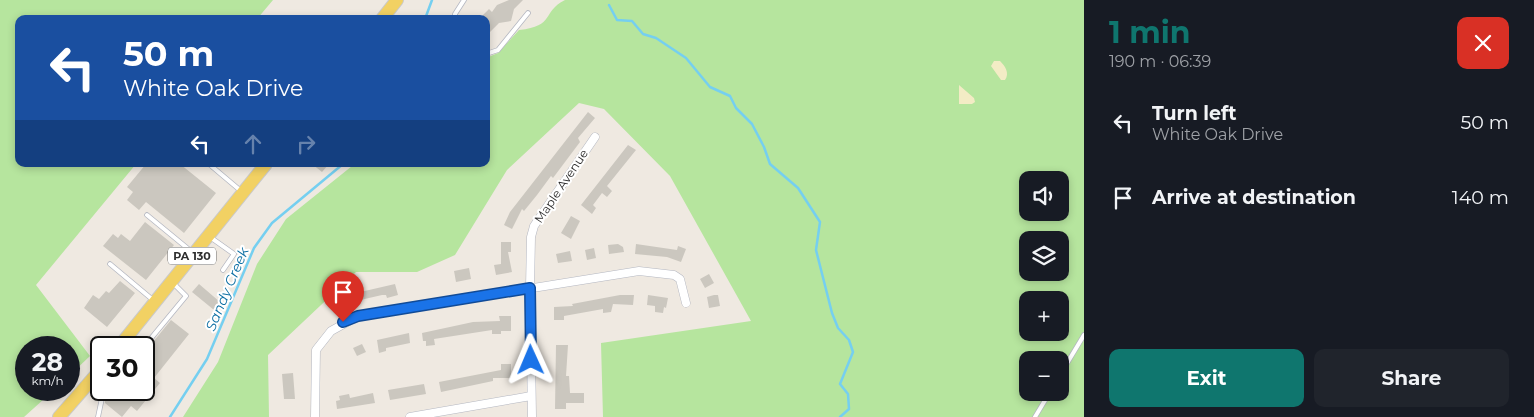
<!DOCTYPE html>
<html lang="en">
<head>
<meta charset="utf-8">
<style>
  :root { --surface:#171b24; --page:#20242c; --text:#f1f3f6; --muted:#9ea1a6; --accent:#0f766e }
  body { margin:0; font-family:Montserrat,sans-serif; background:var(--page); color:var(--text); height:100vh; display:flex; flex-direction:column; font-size:19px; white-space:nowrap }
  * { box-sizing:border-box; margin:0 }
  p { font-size:16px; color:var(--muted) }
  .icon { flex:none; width:28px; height:28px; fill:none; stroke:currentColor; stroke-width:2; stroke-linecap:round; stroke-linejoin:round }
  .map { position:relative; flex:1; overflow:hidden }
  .side { display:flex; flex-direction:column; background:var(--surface); width:450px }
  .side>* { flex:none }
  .guide { position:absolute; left:15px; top:15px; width:475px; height:152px; border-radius:10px; box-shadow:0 2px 8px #0003; background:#1a4fa0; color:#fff; overflow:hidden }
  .tools { position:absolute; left:1019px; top:171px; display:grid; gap:10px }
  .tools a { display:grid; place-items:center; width:50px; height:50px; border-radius:10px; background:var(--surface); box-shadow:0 2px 8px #0003; font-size:25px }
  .speed { position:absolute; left:15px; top:336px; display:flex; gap:10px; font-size:25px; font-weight:700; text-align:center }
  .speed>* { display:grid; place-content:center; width:65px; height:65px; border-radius:50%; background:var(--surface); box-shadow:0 2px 8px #0003; line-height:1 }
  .speed small { font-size:12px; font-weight:400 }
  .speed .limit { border:2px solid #111; border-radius:8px; background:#fff; color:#111 }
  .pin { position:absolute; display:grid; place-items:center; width:42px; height:42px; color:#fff; margin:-51px -21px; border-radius:50% 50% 50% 0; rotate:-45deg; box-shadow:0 0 5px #0007 }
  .pin .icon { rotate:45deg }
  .me { position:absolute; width:55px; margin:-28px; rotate:359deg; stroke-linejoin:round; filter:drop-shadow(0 0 4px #0008) }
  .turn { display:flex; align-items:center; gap:18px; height:105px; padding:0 25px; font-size:22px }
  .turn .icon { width:65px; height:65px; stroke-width:2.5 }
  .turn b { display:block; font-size:35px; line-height:42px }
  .lanes { display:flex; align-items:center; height:48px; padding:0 25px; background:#0003; justify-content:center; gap:25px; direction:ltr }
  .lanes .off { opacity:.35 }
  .round { display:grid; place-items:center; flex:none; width:52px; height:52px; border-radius:10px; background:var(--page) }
  .headline { display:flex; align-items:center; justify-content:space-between; height:85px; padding:0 25px }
  h1 { font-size:30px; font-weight:700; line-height:38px; color:var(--accent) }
  .button { display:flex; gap:10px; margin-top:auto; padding:10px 25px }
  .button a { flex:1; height:58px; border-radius:10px; background:var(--accent); color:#fff; font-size:20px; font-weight:700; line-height:58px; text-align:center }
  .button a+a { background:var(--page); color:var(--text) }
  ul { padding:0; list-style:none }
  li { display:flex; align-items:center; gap:15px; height:75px; padding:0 25px }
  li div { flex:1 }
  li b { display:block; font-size:19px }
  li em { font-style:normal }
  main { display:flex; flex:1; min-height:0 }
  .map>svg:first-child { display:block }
  .green { fill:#b6e59e; fill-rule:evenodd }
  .sand { fill:#f3ecc5 }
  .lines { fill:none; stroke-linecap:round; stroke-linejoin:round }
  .stream { stroke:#75cff0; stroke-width:2.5 }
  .building { fill:#cbc7bf }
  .service-casing { stroke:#b4b7c1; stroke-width:5.5 }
  .minor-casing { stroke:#b4b7c1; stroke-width:9 }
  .primary-casing { stroke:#c9c9c9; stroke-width:14 }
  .service { stroke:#fff; stroke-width:4 }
  .minor { stroke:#fff; stroke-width:8 }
  .primary { stroke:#f2d163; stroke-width:12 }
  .route-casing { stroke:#114b97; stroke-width:12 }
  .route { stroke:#1a73e8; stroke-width:9 }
  .labels { text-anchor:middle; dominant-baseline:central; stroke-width:4; stroke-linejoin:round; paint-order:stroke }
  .shield { fill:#fff; stroke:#6d6d6d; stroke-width:1 }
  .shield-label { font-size:11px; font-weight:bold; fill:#2e2e2e }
  .street-label { font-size:12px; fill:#2e2e2e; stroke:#fff }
  .water-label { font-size:14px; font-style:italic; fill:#0d6fa3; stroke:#fff }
</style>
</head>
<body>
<main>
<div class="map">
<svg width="1084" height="417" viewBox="0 0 1084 417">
  <rect width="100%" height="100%" fill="#efe9e1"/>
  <path class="green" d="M0 0H273L257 19H19V164H136L36 285 90 356 69 376V348H26V390H54L24 417H0Z
    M565 0H1084V417H603L601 343 751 321 670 176 604 109 579 103 507 170 455 255 417 272H356L268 355 269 417H183L218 362 257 264 286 219 352 166 486 164V58L498 53 519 30C556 26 541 12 565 0ZM1028 180H1060V212H1028ZM1028 240H1060V272H1028ZM1028 300H1060V332H1028ZM1028 360H1060V392H1028Z"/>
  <path class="sand" d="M994 61H1000C1005 66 1010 73 1005 80H1001L991 66Z
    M959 85 974 98 975 102 972 104H959Z"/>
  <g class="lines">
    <path class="stream" d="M609 5 617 20 632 21 643 34 656 38 686 58 710 87 730 96 736 108 752 124 764 147 770 164 798 188 820 222 816 250 832 313 838 328 849 340 853 352 840 384 848 394 849 409 840 417
      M425 19 432 0
      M170 417 207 359 254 248 272 223 343 164"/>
  </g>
  <path class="building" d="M509 0H523L514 9 511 21 499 23 486 36V19H479L489 9 492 12 497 5Z
    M588 112 595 118 578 138 580 142 553 178 551 176 537 195 524 211 522 209 512 229 504 225 510 212Z
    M628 145 636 150 607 186 612 191 607 197 602 193 593 205 596 208 592 214 581 205Z
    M146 164H180L216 193 184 233 146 202 139 210 127 200 133 192 127 187Z
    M312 164H329L322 172Z
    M571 216 580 221 571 239 561 233Z
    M145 222 174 245 146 280 103 246 113 234 118 238 121 234 130 241Z
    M501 242H511V252H508L512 272 496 275 494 265 501 264Z
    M618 244 623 247 624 252 609 254 608 245Z
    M636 244 677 250 678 246 686 249 681 262 667 257 635 254Z
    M594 248 596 258 587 260 585 250Z
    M570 251 572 261 558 263 556 254Z
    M469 268 471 279 456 282 454 271Z
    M709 274 714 283 705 288 700 279Z
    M120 281 135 293 107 327 84 308 93 295 99 299 106 291 109 293Z
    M199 284 220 302 214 310 192 292Z
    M395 284 398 295 387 298 386 295H382L356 301 347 306 343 296Z
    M620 295H634L633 305 613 304 611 312 603 313V309L564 316V320H554V307L573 306 572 304Z
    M648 295 668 298 666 308 664 307 663 313 655 312V306L647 305Z
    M714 295H718L720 306 709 308 707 297Z
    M499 316H511V331H501V334H492V330L434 339 435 345 426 346V341H423L422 333 473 322 500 321Z
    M171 320 189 334 154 378 160 383 137 411 131 406 122 417 105 403V400L114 390H144V353Z
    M409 333 410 343 386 348V351L379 353 377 340Z
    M362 344 366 352 357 356 353 348Z
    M556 345H568L566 376H569L570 393H584V403H566V409H555Z
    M501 364H511V378H493V381L441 392 439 382 501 370Z
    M293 373 295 399H284L282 374Z
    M424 384 426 394 390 400 388 390Z
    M373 393 375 403 337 409 336 401 340 400 339 396 349 394 350 398Z"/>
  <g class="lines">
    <defs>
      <path id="service" d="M455 19V14L464 0
        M486 54 498 50 528 13
        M209 164 241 191
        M147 215 192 252
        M210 237 234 254 223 270
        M110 264 153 300
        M143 348 186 296 173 283
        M1060 375 1084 335
        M98 417 102 398 108 390
        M1035 417 1050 392"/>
      <path id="minor" d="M315 417 316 350 331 331 358 316 639 271 674 275 680 279 686 303
        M410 417 531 396
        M532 417 530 288 531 237 534 226 595 137"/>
      <path id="primary" d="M382 19 397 0
        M118 348 266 164
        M59 417 101 369"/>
    </defs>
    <use href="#service" class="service-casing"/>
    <use href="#minor" class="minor-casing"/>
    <use href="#primary" class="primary-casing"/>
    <use href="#service" class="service"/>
    <use href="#minor" class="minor"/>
    <use href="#primary" class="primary"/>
  </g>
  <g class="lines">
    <defs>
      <path id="route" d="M343 322 358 316 530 288 531 360"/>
    </defs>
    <use href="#route" class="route-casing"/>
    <use href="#route" class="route"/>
  </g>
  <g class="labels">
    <rect class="shield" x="168" y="247.5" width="48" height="17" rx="4"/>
    <g class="shield-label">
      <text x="192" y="256">PA 130</text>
    </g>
    <g class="street-label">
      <text transform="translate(561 186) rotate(-56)">Maple Avenue</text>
    </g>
    <g class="water-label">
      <text transform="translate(227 289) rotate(-67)">Sandy Creek</text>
    </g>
  </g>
</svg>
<div class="tools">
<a><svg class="icon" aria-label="sound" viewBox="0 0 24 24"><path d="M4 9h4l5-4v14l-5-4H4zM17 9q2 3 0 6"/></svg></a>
<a><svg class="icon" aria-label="layers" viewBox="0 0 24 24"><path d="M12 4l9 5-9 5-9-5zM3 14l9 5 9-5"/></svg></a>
<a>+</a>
<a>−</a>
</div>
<div class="speed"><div>28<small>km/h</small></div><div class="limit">30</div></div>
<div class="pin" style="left:343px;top:322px;background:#d93025"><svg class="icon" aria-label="arrive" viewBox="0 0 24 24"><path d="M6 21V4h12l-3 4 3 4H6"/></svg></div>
<svg class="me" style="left:531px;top:360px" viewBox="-20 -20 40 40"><path d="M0-17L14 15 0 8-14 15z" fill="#1a73e8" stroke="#fff" stroke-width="4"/></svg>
<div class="guide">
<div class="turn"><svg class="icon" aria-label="left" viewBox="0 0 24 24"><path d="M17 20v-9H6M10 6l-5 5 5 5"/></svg><div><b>50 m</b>White Oak Drive</div></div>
<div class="lanes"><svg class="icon" aria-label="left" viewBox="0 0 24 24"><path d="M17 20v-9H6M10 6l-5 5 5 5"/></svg><svg class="icon off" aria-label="ahead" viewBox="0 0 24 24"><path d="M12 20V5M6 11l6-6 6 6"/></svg><svg class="icon off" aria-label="right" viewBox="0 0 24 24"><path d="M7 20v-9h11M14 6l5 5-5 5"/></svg></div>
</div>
</div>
<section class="side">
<div class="headline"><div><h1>1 min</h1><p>190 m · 06:39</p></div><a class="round" style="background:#d93025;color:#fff"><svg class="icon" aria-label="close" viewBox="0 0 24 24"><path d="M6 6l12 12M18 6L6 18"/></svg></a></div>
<ul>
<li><svg class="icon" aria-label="left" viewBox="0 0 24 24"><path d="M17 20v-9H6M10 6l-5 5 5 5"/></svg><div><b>Turn left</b><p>White Oak Drive</p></div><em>50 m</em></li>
<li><svg class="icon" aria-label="arrive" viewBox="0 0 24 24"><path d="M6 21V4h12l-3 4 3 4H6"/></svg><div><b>Arrive at destination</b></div><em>140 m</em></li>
</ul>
<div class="button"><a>Exit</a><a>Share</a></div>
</section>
</main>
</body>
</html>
